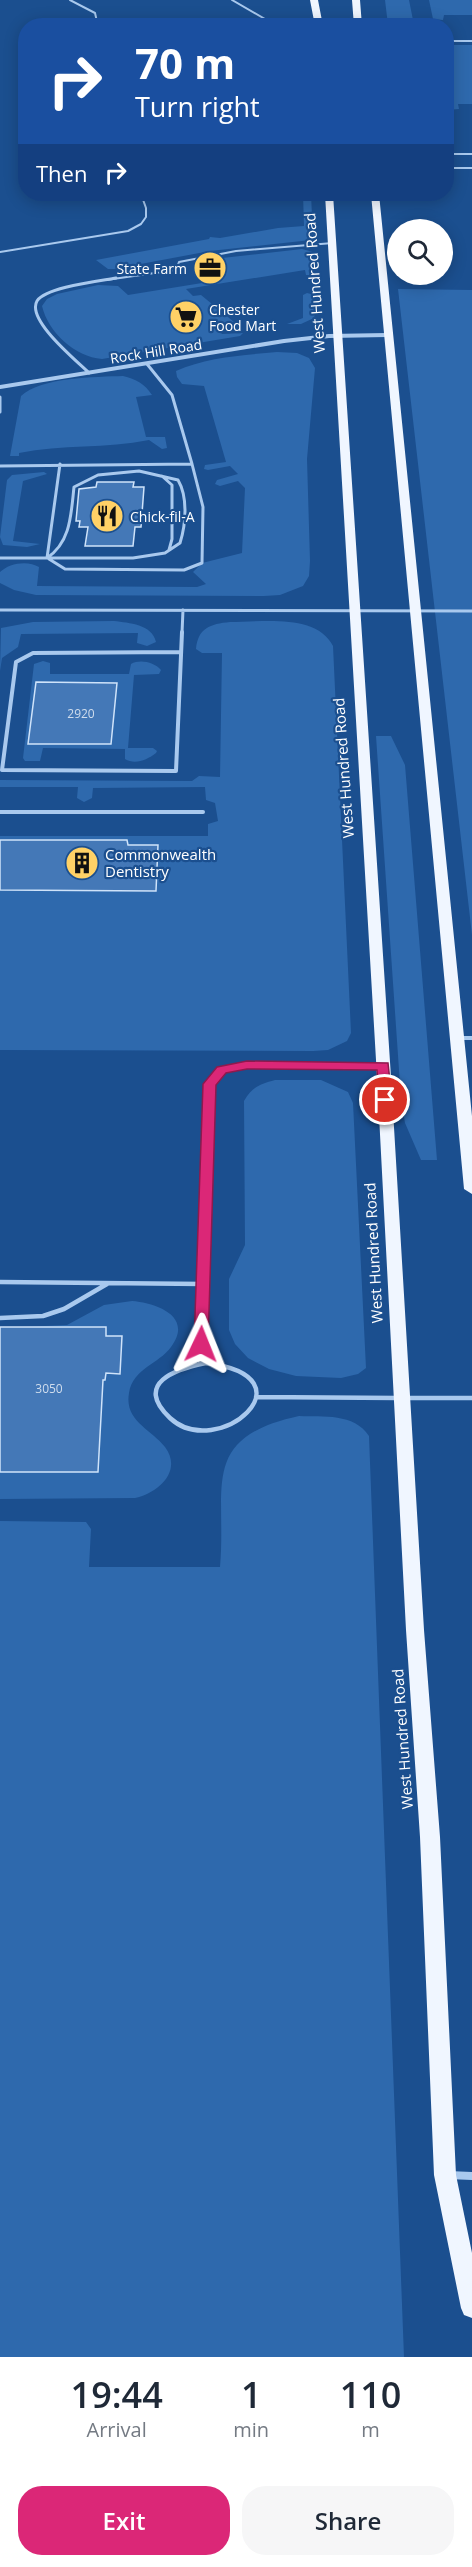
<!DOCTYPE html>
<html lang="en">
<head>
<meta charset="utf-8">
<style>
  :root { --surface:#fff; --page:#f6f6f7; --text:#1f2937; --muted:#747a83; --accent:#db2777 }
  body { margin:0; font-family:"Open Sans",sans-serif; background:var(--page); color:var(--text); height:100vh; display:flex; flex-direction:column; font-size:22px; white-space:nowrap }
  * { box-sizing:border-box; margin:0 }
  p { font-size:20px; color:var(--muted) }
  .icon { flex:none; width:33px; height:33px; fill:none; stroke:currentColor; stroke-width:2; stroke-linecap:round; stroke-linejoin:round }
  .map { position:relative; height:2357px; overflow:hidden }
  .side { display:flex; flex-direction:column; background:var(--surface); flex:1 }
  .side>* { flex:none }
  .banner { position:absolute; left:18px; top:18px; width:436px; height:183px; border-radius:24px; box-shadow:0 3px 15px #0003; background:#1a4fa0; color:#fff; overflow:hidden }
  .controls { position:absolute; left:387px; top:219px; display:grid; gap:12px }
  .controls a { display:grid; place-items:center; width:66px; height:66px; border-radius:50%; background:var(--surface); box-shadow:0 3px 15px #0003; font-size:30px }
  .pin { position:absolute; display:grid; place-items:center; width:51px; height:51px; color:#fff; margin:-26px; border:3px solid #fff; border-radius:50%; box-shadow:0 2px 6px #0007 }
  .me { position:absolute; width:66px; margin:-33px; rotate:2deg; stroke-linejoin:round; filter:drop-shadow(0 0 4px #0008) }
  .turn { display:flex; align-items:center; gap:21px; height:126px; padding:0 18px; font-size:27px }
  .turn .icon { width:78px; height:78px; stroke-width:2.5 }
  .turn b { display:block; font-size:42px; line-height:51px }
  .then { display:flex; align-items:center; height:57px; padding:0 18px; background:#0003; gap:12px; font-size:22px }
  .eta { display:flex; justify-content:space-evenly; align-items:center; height:102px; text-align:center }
  .eta b { font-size:36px; font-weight:600; line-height:42px }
  .cta { display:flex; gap:12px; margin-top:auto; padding:12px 18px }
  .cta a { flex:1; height:69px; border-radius:24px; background:var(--accent); color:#fff; font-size:24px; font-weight:600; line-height:69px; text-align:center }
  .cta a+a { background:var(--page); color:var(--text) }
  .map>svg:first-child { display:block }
  .green { fill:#2e69ad }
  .building { fill:#4478b7; stroke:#cfe3fa; stroke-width:1.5 }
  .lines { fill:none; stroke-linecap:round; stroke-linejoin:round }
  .service-far3 { stroke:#a9c9ee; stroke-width:2 }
  .service-far2 { stroke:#a9c9ee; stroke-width:3 }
  .service-far1 { stroke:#a9c9ee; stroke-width:4 }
  .service { stroke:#a9c9ee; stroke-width:4.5 }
  .minor-far1 { stroke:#a9c9ee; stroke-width:4 }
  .minor { stroke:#a9c9ee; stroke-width:8 }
  .primary { fill:#f0f6ff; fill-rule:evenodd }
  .route { fill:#db2777; stroke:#8e194d; stroke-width:1.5 }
  .labels { text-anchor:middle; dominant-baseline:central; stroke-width:4.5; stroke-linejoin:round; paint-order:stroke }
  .number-label { font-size:12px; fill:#d0dded }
  .far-poi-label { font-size:14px; fill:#fff; stroke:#1b4f8f; text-anchor:start }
  .far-street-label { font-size:14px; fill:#fff; stroke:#1b4f8f }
  .street-label { font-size:15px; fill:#fff; stroke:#1b4f8f }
  .poi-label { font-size:15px; fill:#fff; stroke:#1b4f8f; text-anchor:start }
</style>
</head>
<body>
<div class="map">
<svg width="472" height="2357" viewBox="0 0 472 2357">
  <rect width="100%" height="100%" fill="#1b4f8f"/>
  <path class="green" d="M385 0H409L413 20 427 25H388Z
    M429 0H472V15H444L443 20 433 19Z
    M447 45H472V104H458L459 109 447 110Z
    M303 194H311L313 238 311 240 210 251 114 269H108L96 260 209 239 210 237 220 238 278 228 304 226Z
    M302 249 313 252 314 275H306L305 270 186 289 193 296 201 295 234 322 214 326 222 334 243 333 240 336 102 359C75 357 48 332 42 306L47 299 57 294 98 285 118 286 128 295 202 283 194 275H226V261H195Z
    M398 289 472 290V935Z
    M307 293 315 295 317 307 314 318 301 324H287L303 318V295Z
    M277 352 297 353 309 358 315 368 307 459 310 561 309 576 303 586 280 595 264 596 36 595 14 590 0 583V572C9 563 28 560 39 567L37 586 197 587 206 584 193 572 202 563 242 553 245 488 238 481 220 486 215 484 217 480 238 474 230 466 208 470 204 469 205 465 226 462 204 386 182 384 177 377 176 371C206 357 245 355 277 352Z
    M123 376C136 379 145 384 152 395L136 397 146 437H165L167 448 162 449 149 440C106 449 62 444 19 453V456H10L21 396C41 377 96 377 123 376Z
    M44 472 47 474 23 481 13 541 40 544 27 547 3 545 0 537 7 480 12 475Z
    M114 621C129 623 152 624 156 642L147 646 137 643 138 633 21 634 18 647 2 658 0 671 1 628 33 622Z
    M230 622C261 622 317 613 333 646L351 1033 347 1041 328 1050 313 1051 0 1050V836H208V824L218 821 215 803 206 800 205 787 93 788 92 798 84 802 77 798 78 787H0V780L192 781 199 776 220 777 222 653H202L196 649C198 628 210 624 230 622Z
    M43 661 50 663V674H129L131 664C140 659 154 662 161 670L159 674 134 675 128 748H153L157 751 156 753C147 760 135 765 125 759V749L43 748 40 761H25L23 758 34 664Z
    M376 736H391L405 765 437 1160H421L405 1123 401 1099Z
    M275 1080H321L348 1092 353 1103 366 1368 358 1374 341 1378 296 1376 269 1369 248 1358 235 1344 229 1330V1279L245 1245 244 1101C252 1087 260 1084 275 1080Z
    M132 1301C156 1303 194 1316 171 1347 159 1364 133 1368 129 1393 124 1421 151 1429 165 1447 183 1471 158 1493 135 1498L0 1499V1328L67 1325 104 1305Z
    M299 1416C323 1417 354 1413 369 1436L404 2357H0V1521L86 1522 91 1529 89 1567H220C227 1487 198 1438 299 1416Z"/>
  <path class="building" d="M97 482H134L133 487H144L141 527H135L133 546H85L88 527H79L80 521H76L79 489 96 487Z
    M36 682 117 683 111 744H28Z
    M0 840H127L128 845H158L156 891 0 890Z
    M0 1327H106V1336H122L120 1374 106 1373 105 1380H103L98 1472H0Z"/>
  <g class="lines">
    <path class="service-far3" d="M70 0 95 13 98 26
      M232 0 277 26
      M249 26 270 22
      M447 41H472
      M447 154H472
      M447 168H472
      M0 252 128 231 141 224 146 217V208L141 194
      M106 280 176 270 179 262 236 251 333 243"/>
    <path class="service-far2" d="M89 373C77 361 26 320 37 301 46 287 100 281 116 278
      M0 397V412
      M0 466 192 464
      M139 471 178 480C188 497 186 524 180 543L165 553 133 558H47C71 542 71 514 74 487L98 475Z
      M162 476 172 485V539L169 550
      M0 558H47
      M47 558 60 464
      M49 559 65 569 184 570 202 563 203 507 192 464 172 395 147 364
      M0 610 472 611
      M182 633 183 610"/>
    <path class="service-far1" d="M180 652 33 653 16 662 2 770 176 771 182 632
      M0 812H203
      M460 1038H472
      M213 1079 222 1070 247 1065 380 1066"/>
    <path class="service" d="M0 1282 203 1284
      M0 1318 43 1316 64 1309 107 1284
      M200 1363 209 1084 215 1078
      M206 1363C317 1377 217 1462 170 1418 133 1383 176 1369 206 1363Z
      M256 1397 397 1398
      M406 1398H472"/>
    <path class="minor-far1" d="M0 387 284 341 329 336 387 335"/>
    <path class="minor" d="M448 2175 472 2176"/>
    <path class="primary" d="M310 0H318L323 26H315Z
      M352 0H360L362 26H354Z
      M325 194H333L391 1077 424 1630 440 1837 456 2175 472 2253V2318L464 2315 461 2308 434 2175 420 1837 406 1630 377 1077Z
      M371 194H379L472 1116V1194L464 1189Z"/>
  </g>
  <path class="route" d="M247 1061 388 1063 392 1100 385 1104 379 1100 377 1070 247 1069 226 1073 216 1085 208 1344 201 1349 194 1344 203 1084 217 1067Z"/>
  <defs>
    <symbol id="office-disc" viewBox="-11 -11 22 22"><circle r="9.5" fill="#ffd166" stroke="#1b4f8f"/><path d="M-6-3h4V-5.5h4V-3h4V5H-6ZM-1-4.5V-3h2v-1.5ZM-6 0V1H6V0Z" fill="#111"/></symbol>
    <symbol id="supermarket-disc" viewBox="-11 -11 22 22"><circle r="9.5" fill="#ffd166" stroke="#1b4f8f"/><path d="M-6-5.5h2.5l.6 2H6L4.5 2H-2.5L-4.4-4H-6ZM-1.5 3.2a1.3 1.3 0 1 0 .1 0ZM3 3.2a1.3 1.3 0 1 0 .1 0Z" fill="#111"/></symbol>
    <symbol id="restaurant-disc" viewBox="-11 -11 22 22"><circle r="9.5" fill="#ffd166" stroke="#1b4f8f"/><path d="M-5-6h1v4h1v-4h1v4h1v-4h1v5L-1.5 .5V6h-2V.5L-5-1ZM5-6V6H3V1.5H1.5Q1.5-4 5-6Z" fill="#111"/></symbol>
    <symbol id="building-disc" viewBox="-11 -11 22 22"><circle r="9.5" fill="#ffd166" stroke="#1b4f8f"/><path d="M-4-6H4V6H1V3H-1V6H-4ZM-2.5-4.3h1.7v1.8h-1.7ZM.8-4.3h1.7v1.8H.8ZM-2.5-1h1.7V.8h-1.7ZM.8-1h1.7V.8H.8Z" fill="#111"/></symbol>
  </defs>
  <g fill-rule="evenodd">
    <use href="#office-disc" x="191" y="249" width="38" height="38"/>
    <use href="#supermarket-disc" x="167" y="298" width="38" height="38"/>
    <use href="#restaurant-disc" x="88" y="497" width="38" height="38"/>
    <use href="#building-disc" x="63" y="844" width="38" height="38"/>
  </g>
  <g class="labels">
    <g class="number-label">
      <text x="81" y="713">2920</text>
      <text x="49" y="1388">3050</text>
    </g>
    <g class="far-poi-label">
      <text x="187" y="268" text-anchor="end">State Farm</text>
      <text x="209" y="309">Chester<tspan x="209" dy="16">Food Mart</tspan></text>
      <text x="130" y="516">Chick-fil-A</text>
    </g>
    <g class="far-street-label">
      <text transform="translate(156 351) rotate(-9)">Rock Hill Road</text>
    </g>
    <g class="street-label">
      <text transform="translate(314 283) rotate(-94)">West Hundred Road</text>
      <text transform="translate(343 768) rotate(-94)">West Hundred Road</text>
      <text transform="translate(373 1253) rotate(-93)">West Hundred Road</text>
      <text transform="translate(402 1739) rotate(-94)">West Hundred Road</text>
    </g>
    <g class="poi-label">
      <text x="105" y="854">Commonwealth<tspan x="105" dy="17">Dentistry</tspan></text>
    </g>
  </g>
</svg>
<div class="controls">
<a><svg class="icon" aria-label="search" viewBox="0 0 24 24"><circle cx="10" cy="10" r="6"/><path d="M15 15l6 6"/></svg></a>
</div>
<div class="pin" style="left:385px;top:1100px;background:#d93025"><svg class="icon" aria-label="arrive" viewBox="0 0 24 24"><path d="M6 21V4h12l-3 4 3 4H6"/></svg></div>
<svg class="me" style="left:201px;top:1344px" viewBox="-20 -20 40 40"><path d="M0-17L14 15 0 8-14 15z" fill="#db2777" stroke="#fff" stroke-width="4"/></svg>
<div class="banner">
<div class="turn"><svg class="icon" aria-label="right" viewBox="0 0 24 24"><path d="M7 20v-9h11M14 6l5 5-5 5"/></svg><div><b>70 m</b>Turn right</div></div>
<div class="then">Then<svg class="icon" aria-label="right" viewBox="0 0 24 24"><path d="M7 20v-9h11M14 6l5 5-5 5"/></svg></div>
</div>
</div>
<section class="side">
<div class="eta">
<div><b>19:44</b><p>Arrival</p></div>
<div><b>1</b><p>min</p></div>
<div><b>110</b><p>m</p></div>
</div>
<div class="cta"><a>Exit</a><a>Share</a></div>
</section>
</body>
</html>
